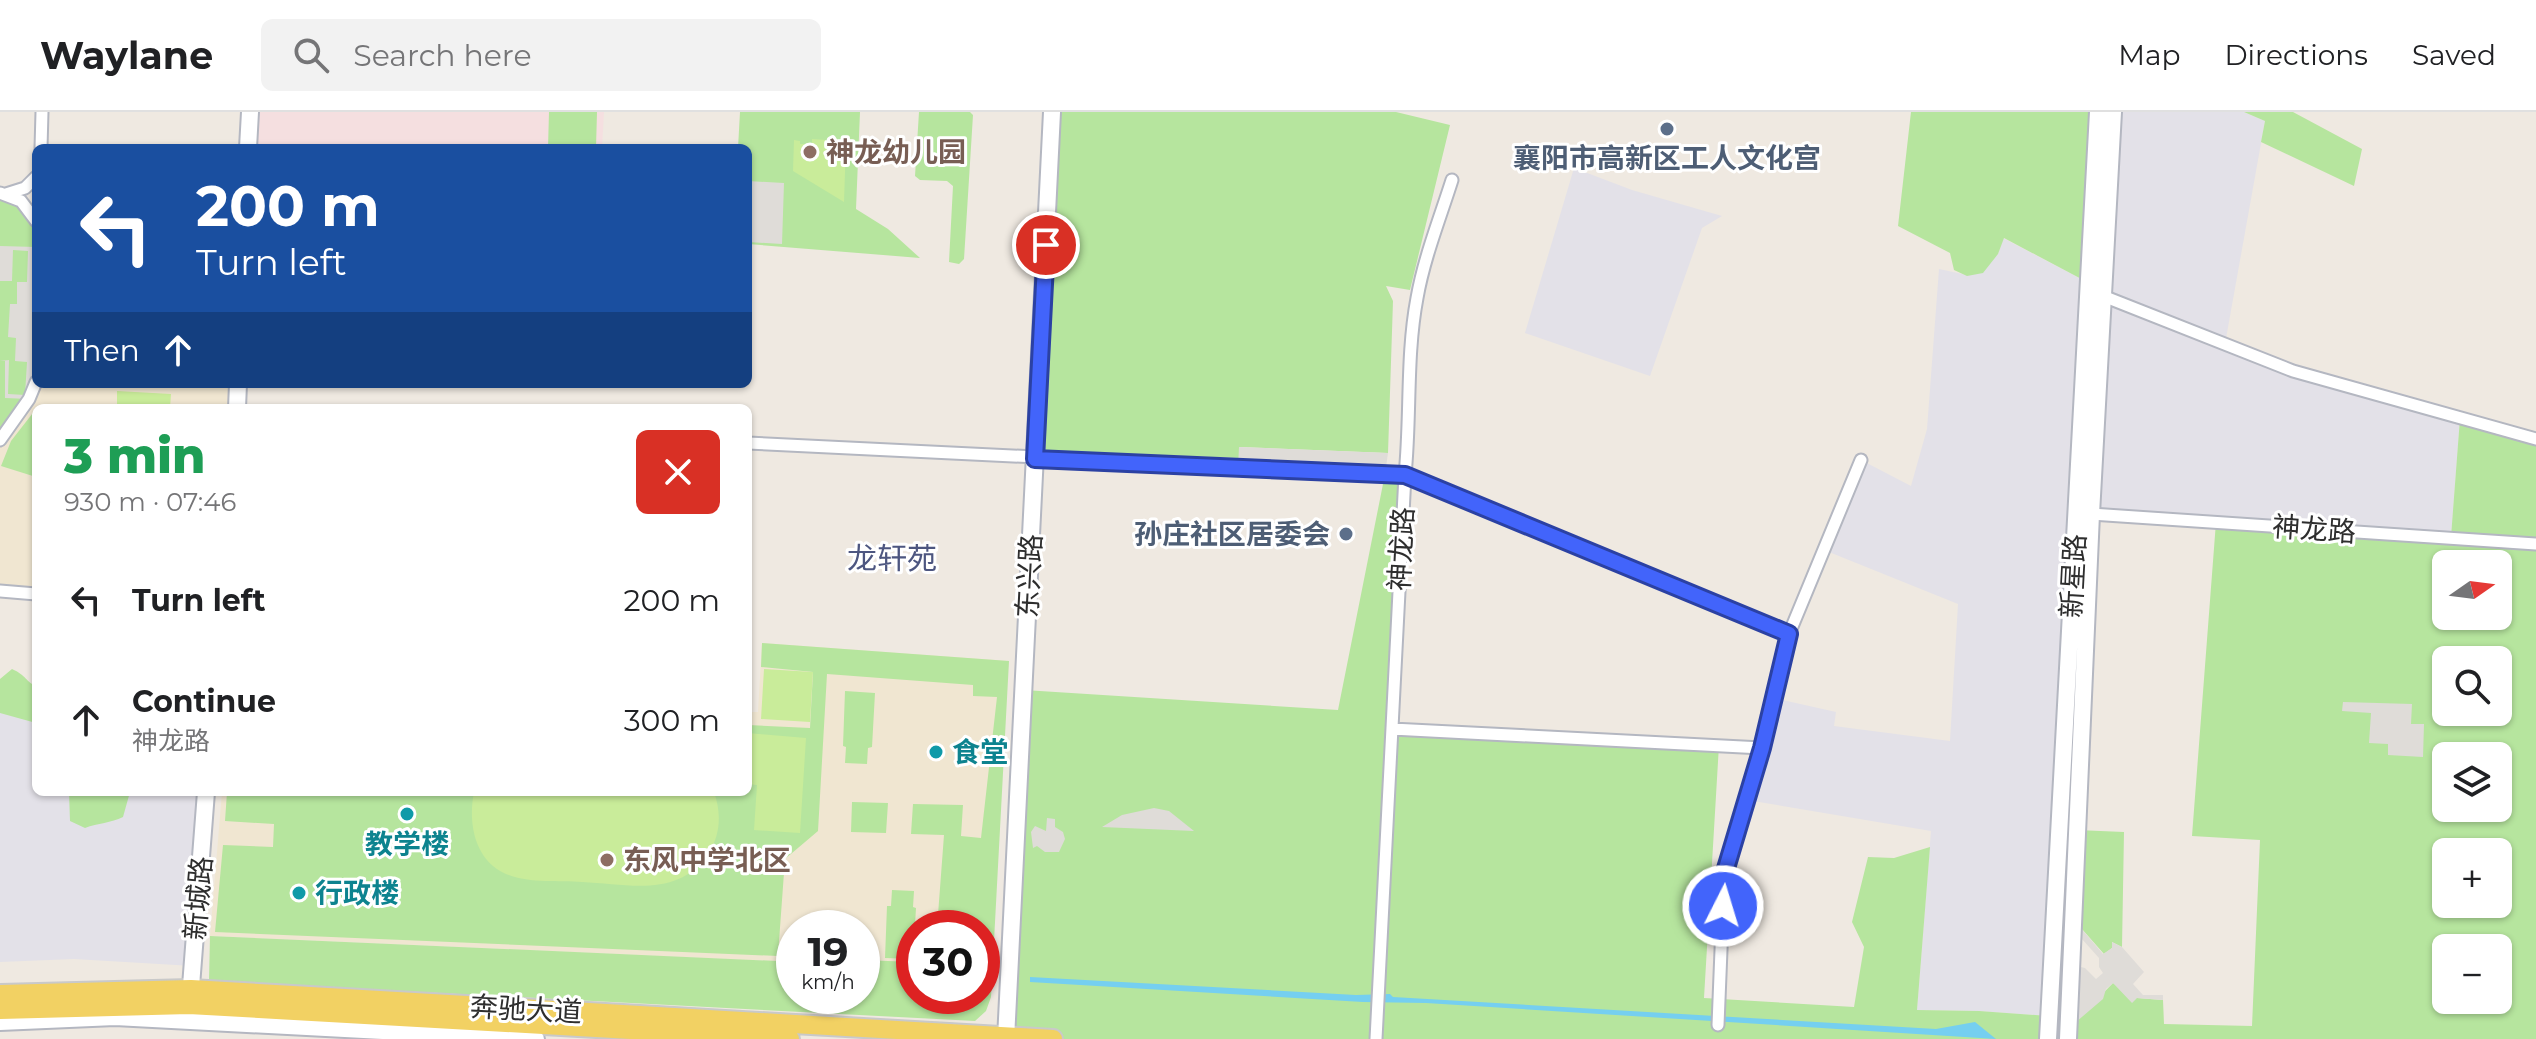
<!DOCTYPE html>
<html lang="en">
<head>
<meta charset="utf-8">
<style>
  :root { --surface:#fff; --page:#f2f2f2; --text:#202124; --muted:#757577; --line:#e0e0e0 }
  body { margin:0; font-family:Montserrat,"Noto Sans SC",sans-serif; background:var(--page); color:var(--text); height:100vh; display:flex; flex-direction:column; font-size:30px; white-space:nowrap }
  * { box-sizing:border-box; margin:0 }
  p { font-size:26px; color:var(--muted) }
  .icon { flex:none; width:44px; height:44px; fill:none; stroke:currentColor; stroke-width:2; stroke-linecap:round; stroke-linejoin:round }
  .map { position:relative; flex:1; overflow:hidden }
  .panel { position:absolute; left:32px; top:292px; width:720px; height:392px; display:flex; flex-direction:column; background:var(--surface); border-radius:12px; box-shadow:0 2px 6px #0004 }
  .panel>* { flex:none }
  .hud { position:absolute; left:32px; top:32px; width:720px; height:244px; border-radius:12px; box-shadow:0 2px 6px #0004; background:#1a4fa0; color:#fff; overflow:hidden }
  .needle { width:52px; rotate:76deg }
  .tools { position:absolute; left:2432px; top:438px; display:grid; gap:16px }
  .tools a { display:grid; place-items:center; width:80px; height:80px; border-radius:12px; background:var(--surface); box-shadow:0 2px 6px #0004; font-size:40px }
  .speed { position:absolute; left:776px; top:798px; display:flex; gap:16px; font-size:40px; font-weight:700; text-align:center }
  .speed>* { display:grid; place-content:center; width:104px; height:104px; border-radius:50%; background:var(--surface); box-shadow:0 2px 6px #0004; line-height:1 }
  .speed small { font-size:20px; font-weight:400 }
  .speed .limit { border:12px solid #d22; background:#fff; color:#111 }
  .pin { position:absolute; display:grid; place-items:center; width:68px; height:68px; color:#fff; margin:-34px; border:4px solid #fff; border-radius:50%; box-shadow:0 2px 8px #0007 }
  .me { position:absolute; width:88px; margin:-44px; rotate:5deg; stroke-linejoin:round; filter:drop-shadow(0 0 6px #0008) }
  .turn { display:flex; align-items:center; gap:28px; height:168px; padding:0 32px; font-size:36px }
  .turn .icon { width:104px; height:104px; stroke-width:2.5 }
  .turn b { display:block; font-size:56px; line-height:68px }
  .then { display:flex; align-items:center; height:76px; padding:0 32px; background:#0003; gap:16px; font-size:30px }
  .round { display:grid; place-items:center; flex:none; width:84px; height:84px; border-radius:12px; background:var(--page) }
  .head { display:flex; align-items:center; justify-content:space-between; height:136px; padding:0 32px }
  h1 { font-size:48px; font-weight:800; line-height:60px; color:#1e9e55 }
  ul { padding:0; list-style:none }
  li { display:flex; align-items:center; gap:24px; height:120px; padding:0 32px }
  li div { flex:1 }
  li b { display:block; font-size:30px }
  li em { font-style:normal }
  header { display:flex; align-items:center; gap:48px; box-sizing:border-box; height:112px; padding:0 40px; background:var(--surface); border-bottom:2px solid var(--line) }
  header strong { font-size:38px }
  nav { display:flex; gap:44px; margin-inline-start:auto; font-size:28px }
  .search { width:560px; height:72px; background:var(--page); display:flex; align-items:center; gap:20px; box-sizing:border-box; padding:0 28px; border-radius:12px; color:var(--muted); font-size:30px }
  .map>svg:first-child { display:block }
  .industrial { fill:#e3e1e8 }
  .education { fill:#f0e6d1 }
  .medical { fill:#f5dfe0 }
  .green { fill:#b6e59e; fill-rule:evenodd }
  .pitch { fill:#c9ec9a }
  .plaza { fill:#dfdcd8 }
  .water { fill:#75cff0 }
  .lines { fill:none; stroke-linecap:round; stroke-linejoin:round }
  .street-casing { stroke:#b4b7c1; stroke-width:15 }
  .secondary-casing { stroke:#b4b7c1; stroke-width:20 }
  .primary-casing { stroke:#c9c9c9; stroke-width:22 }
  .street { stroke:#fff; stroke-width:11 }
  .secondary { stroke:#fff; stroke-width:16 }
  .primary { stroke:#f2d163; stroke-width:18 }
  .route-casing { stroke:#2b41a3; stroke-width:20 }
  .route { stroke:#4264fb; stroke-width:14 }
  .service-dot { fill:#5c6f8a; stroke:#fff; stroke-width:3 }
  .education-dot { fill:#8d6e63; stroke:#fff; stroke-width:3 }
  .culture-dot { fill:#0f9aa8; stroke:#fff; stroke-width:3 }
  .labels { text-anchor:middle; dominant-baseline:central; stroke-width:6; stroke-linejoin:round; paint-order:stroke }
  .education-label { font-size:28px; font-weight:bold; fill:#785e54; stroke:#fff; text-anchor:start }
  .service-label { font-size:28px; font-weight:bold; fill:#4e5e75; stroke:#fff }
  .street-label { font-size:28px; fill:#2e2e2e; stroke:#fff }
  .culture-label { font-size:28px; font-weight:bold; fill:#0d838f; stroke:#fff; text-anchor:start }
  .neighbourhood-label { font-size:30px; fill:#4d5680; stroke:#fff }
</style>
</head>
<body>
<header>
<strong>Waylane</strong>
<div class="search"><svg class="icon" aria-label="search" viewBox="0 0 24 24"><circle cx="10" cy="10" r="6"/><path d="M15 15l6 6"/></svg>Search here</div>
<nav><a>Map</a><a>Directions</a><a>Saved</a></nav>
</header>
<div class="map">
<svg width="2536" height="927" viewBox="0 0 2536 927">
  <rect width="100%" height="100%" fill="#efe9e1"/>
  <path class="industrial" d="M2113 0H2244L2265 9 2225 232 2460 306 2451 426 2091 402Z
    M1574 56 1632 78 1722 104 1702 116 1650 264 1525 221Z
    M2003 126 2089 171 2049 904 1979 899 1917 898 1931 719 1747 688 1774 586 1836 600 1834 614 1950 629 1958 492 1824 438 1861 348 1911 374 1927 317 1939 157 1967 163 1998 142Z
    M0 591 36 593V680H206L193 854 74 847 0 850Z"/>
  <path class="education" d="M36 272H238L237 296H36V482L0 479V328Z
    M762 531 1009 549 982 816H914V855L862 853V816H794V850L210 824 222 680H748V600H758Z"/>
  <path class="medical" d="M250 0H604L602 36H248Z"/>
  <path class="green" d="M549 0H597L596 36H548Z
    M740 0H860L856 97 888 117 920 146 748 132V36H738Z
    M919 0H970L973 3 964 147 959 152 949 150 953 74 947 69 920 68 915 64Z
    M1060 0H1396L1450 13 1410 178 1386 174 1393 189 1388 341 1240 335 1239 346 1045 339Z
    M1911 0H2098L2089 171 2004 126 1998 142 1983 161 1967 164 1954 158 1950 141 1898 114Z
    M2244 0H2293L2362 37 2354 74 2261 30 2265 9Z
    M0 81 6 82 36 109V270L0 328Z
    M36 297V365L1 354 11 329Z
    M2460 306 2536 327V927H2068L2069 916 2113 871 2137 886 2163 888 2164 912 2252 914 2260 728 2192 724 2216 410 2451 425ZM2446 452H2498V504H2446ZM2446 548H2498V600H2446ZM2446 644H2498V696H2446ZM2446 740H2498V792H2446ZM2446 836H2498V888H2446Z
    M1385 362 1405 363 1392 617 1719 633 1704 886 1854 895 1864 835 1852 810 1868 745 1894 746 1930 735 1917 898 1979 899 2049 904 2048 927H1053L1006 924 1024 578 1338 598Z
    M762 531 1009 549 991 885 986 899 975 909 209 869 210 824 778 849V844L215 820 223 733 273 735 274 712 225 709 227 680H748V613L810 616 813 560 761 555ZM827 562 973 573V584L997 585 981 726 961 724 963 693 913 692 911 722 944 723 937 816H982V884H914V850L862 848V884H794V844L778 843 785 747 818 719Z
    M12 557C26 563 26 570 36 574V611L0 601V567Z
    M845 579 875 581 872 635 868 636 867 652 845 651 846 635 843 634Z
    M69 680H130L123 705C111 711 98 711 85 716L70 709Z
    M852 690 888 691 886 721 851 720Z
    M2077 718 2124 720 2122 835 2112 830V836L2104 842 2074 808Z
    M892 778 914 779 913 795 916 796 913 847 885 846 887 794H891Z"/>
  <path class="pitch" d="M812 27 826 28V33L831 34 832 40H840V31H846L844 90 793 59 794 28 800 29V32H812Z
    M117 279 171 282 170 296H117Z
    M764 557 813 560 810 610 761 607Z
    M748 621 806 626 800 721 754 718 757 673 748 672Z
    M474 680H714C721 700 721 720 710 739 680 787 630 772 582 770 555 768 515 773 493 754 472 736 469 705 474 680Z"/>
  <path class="plaza" d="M748 69 784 71 782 132 748 130Z
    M0 134 36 135V270L29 287 5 286V249H0L9 248 8 282 25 283 27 250 15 249 16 226 8 225 10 192H17V170H27L28 139 13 138 12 169H0Z
    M1239 335 1388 341 1385 362 1238 356Z
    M2343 590 2412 592 2411 612H2424L2423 645 2388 643V632L2369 631 2371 601 2342 599Z
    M1154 696 1169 699 1194 719 1102 715 1122 703Z
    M1047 706 1055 707V715L1063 720 1065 727 1059 740H1045L1037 734 1033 736 1031 720 1035 714 1046 719Z
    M2074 808 2103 842 2112 836V830L2122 835 2144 860 2133 872 2143 883H2163V888L2137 886 2132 891 2113 871 2106 877 2103 887 2069 916 2072 853 2085 856 2096 867 2103 861 2099 855V846L2073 817Z"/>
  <path class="water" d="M1030 865 1356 883 1390 882 1393 885 1936 917 1975 910 1996 927 1426 891 1363 890 1030 870Z"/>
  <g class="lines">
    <defs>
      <path id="street" d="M41 36 42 0
        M1452 68C1440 106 1424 146 1417 186 1406 244 1411 304 1405 363L1789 522
        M0 81 21 89 36 109
        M6 82 25 76 36 65
        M2103 184 2293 259 2536 327
        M0 328 29 287 36 270
        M748 331 1405 363 1376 927
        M2091 402 2536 432
        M0 479 36 482
        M1392 617 1762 636 1724 763 1718 913
        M1762 636 1789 522 1861 348"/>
      <path id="secondary" d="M248 36 250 0
        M237 296 238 272
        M190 887 206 680
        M0 910 115 905 536 927
        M1006 927 1052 0
        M2048 927 2098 0
        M2068 927 2091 402 2113 0"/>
      <path id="primary" d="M0 882 191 877 1053 927
        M0 898 189 893 790 927"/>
    </defs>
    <use href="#street" class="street-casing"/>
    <use href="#secondary" class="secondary-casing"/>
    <use href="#primary" class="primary-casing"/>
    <use href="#street" class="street"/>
    <use href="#secondary" class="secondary"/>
    <use href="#primary" class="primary"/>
  </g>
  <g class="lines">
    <defs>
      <path id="route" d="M1046 133 1035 347 1405 363 1789 522 1762 636 1724 763 1723 794"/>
    </defs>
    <use href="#route" class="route-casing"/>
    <use href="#route" class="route"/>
  </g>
  <g class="service-dot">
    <circle cx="1667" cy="17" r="8"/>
    <circle cx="1346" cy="422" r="8"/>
  </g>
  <g class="education-dot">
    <circle cx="810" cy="40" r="8"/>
    <circle cx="607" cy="748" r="8"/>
  </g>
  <g class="culture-dot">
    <circle cx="936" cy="640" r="8"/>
    <circle cx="407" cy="702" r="8"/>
    <circle cx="299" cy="781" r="8"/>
  </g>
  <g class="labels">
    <g class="education-label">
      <text x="826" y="40">神龙幼儿园</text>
      <text x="623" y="748">东风中学北区</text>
    </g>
    <g class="service-label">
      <text x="1667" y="46">襄阳市高新区工人文化宫</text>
      <text x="1330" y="422" text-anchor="end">孙庄社区居委会</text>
    </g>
    <g class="street-label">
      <text transform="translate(2314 417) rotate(4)">神龙路</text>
      <text transform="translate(1401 437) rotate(-87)">神龙路</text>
      <text transform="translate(1029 464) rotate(-87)">东兴路</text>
      <text transform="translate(2073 464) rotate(-87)">新星路</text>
      <text transform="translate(198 786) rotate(-85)">新城路</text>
      <text transform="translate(526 897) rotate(3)">奔驰大道</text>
    </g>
    <g class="culture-label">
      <text x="952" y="640">食堂</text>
      <text x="407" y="732" text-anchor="middle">教学楼</text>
      <text x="315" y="781">行政楼</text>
    </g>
    <g class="neighbourhood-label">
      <text x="892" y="446">龙轩苑</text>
    </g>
  </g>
</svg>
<div class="tools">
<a><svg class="needle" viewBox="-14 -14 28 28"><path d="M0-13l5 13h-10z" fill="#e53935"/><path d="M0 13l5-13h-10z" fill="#757577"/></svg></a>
<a><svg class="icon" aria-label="search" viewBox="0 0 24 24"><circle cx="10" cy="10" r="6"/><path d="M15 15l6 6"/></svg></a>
<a><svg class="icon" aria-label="layers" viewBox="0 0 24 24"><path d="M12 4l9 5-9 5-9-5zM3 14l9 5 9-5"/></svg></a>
<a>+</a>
<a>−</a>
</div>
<div class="speed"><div>19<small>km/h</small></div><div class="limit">30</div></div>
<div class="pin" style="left:1046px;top:133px;background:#d93025"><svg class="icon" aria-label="arrive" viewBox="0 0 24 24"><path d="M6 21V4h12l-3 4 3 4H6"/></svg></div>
<svg class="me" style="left:1723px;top:794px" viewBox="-20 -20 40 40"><circle r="17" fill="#4264fb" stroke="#fff" stroke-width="3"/><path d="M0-11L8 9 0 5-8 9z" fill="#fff"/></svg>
<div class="hud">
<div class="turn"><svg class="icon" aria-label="left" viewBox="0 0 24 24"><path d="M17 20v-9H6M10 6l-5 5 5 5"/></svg><div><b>200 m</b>Turn left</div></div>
<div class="then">Then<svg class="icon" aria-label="ahead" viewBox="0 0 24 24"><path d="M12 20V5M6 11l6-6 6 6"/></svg></div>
</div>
<section class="panel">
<div class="head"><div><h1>3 min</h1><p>930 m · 07:46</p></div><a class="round" style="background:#d93025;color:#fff"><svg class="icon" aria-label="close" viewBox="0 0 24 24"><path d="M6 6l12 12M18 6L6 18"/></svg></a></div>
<ul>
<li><svg class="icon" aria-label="left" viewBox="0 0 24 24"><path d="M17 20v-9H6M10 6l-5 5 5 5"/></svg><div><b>Turn left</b></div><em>200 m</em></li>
<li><svg class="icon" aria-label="ahead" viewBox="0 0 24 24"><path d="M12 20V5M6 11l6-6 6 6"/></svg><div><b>Continue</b><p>神龙路</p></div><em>300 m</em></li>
</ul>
</section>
</div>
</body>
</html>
